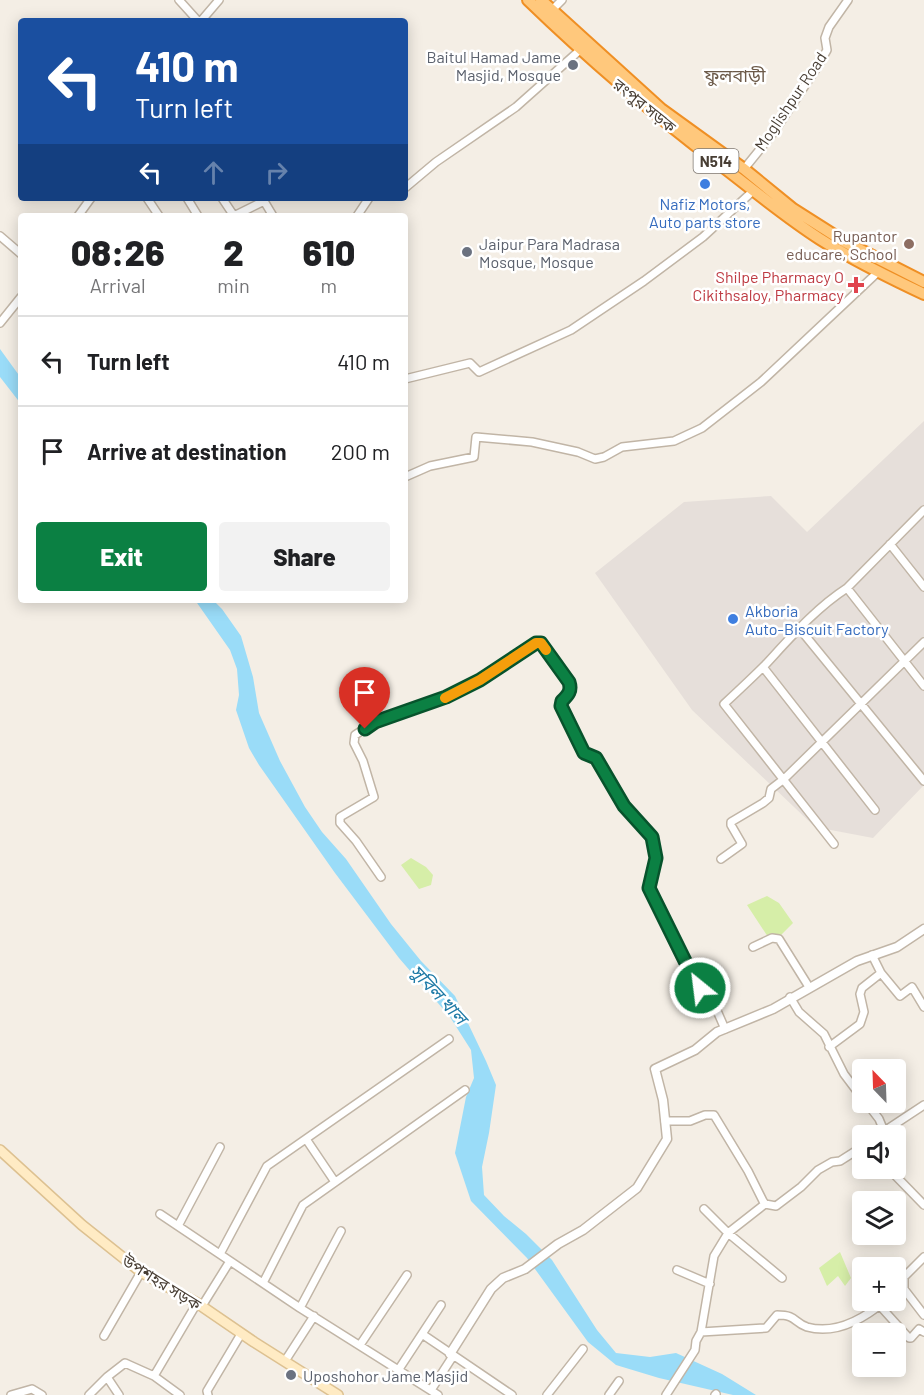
<!DOCTYPE html>
<html lang="en">
<head>
<meta charset="utf-8">
<style>
  :root { --surface:#fff; --page:#f2f2f2; --text:#202124; --muted:#757577; --line:#e0e0e0; --accent:#0b8043 }
  body { margin:0; font-family:Barlow,"Noto Sans Bengali",sans-serif; background:var(--page); color:var(--text); height:100vh; display:flex; flex-direction:column; font-size:22px; white-space:nowrap }
  * { box-sizing:border-box; margin:0 }
  p { font-size:20px; color:var(--muted) }
  .icon { flex:none; width:33px; height:33px; fill:none; stroke:currentColor; stroke-width:2; stroke-linecap:round; stroke-linejoin:round }
  .map { position:relative; flex:1; overflow:hidden }
  .drawer { position:absolute; left:18px; top:213px; width:390px; height:390px; display:flex; flex-direction:column; background:var(--surface); border-radius:6px; box-shadow:0 3px 15px #0003 }
  .drawer>* { flex:none }
  .guide { position:absolute; left:18px; top:18px; width:390px; height:183px; border-radius:6px; box-shadow:0 3px 15px #0003; background:#1a4fa0; color:#fff; overflow:hidden }
  .needle { width:39px; rotate:337deg }
  .buttons { position:absolute; left:852px; top:1059px; display:grid; gap:12px }
  .buttons a { display:grid; place-items:center; width:54px; height:54px; border-radius:6px; background:var(--surface); box-shadow:0 3px 15px #0003; font-size:30px }
  .pin { position:absolute; display:grid; place-items:center; width:51px; height:51px; color:#fff; margin:-62px -26px; border-radius:50% 50% 50% 0; rotate:-45deg; box-shadow:0 0 6px #0007 }
  .pin .icon { rotate:45deg }
  .me { position:absolute; width:66px; margin:-33px; rotate:331deg; stroke-linejoin:round; filter:drop-shadow(0 0 4px #0008) }
  .turn { display:flex; align-items:center; gap:21px; height:126px; padding:0 18px; font-size:27px }
  .turn .icon { width:78px; height:78px; stroke-width:2.5 }
  .turn b { display:block; font-size:42px; line-height:51px }
  .lanes { display:flex; align-items:center; height:57px; padding:0 18px; background:#0003; justify-content:center; gap:30px; direction:ltr }
  .lanes .off { opacity:.35 }
  .eta { display:flex; justify-content:space-evenly; align-items:center; height:102px; text-align:center }
  .eta b { font-size:36px; font-weight:800; line-height:42px }
  .primary-button { display:flex; gap:12px; margin-top:auto; padding:12px 18px }
  .primary-button a { flex:1; height:69px; border-radius:6px; background:var(--accent); color:#fff; font-size:24px; font-weight:800; line-height:69px; text-align:center }
  .primary-button a+a { background:var(--page); color:var(--text) }
  ul { padding:0; list-style:none }
  li { display:flex; align-items:center; gap:18px; height:90px; padding:0 18px; border-top:2px solid var(--line) }
  li div { flex:1 }
  li b { display:block; font-size:22px }
  li em { font-style:normal }
  .map>svg:first-child { display:block }
  .industrial { fill:#e6dfda }
  .green { fill:#d6eea8 }
  .water { fill:#9adcf8 }
  .lines { fill:none; stroke-linecap:round; stroke-linejoin:round }
  .minor-casing { stroke:#c1b5a6; stroke-width:10 }
  .tertiary-casing { stroke:#c1b5a6; stroke-width:11 }
  .secondary-casing { stroke:#ddc191; stroke-width:12 }
  .trunk-casing { stroke:#ef8f24; stroke-width:14 }
  .minor { stroke:#fff; stroke-width:7 }
  .tertiary { stroke:#fff; stroke-width:8 }
  .secondary { stroke:#ffebc4; stroke-width:9 }
  .trunk { stroke:#ffc87c; stroke-width:10 }
  .route-casing { stroke:#07532c; stroke-width:15 }
  .route { stroke:#0b8043; stroke-width:10 }
  .slow { stroke:#f59e0b; stroke-width:10 }
  .worship-dot { fill:#6b7280; stroke:#fff; stroke-width:2 }
  .shop-dot { fill:#3f7fe0; stroke:#fff; stroke-width:2 }
  .education-dot { fill:#8d6e63; stroke:#fff; stroke-width:2 }
  .health-dot { fill:#e0444e; stroke:#fff; stroke-width:2 }
  .labels { text-anchor:middle; dominant-baseline:central; stroke-width:5; stroke-linejoin:round; paint-order:stroke }
  .shield { fill:#fff; stroke:#7f7871; stroke-width:1.5 }
  .shield-label { font-size:15px; font-weight:bold; fill:#483e34 }
  .worship-label { font-size:16px; fill:#5b616d; stroke:#fff; text-anchor:start }
  .street-label { font-size:16px; fill:#483e34; stroke:#fff }
  .shop-label { font-size:16px; fill:#366cbe; stroke:#fff }
  .education-label { font-size:16px; fill:#785e54; stroke:#fff; text-anchor:end }
  .health-label { font-size:16px; fill:#be3a42; stroke:#fff; text-anchor:end }
  .neighbourhood-label { font-size:18px; fill:#6c5a49; stroke:#fff }
  .water-label { font-size:18px; font-style:italic; fill:#1e7aa6; stroke:#fff }
</style>
</head>
<body>
<div class="map">
<svg width="924" height="1395" viewBox="0 0 924 1395">
  <rect width="100%" height="100%" fill="#f4eee5"/>
  <path class="industrial" d="M924 421V785L873 838 815 827 692 710 595 573 684 502 771 496 807 532Z"/>
  <path class="green" d="M411 858 426 867 433 875 431 885 419 889 401 865Z
    M767 896 779 903 793 923 779 937 774 934 768 937 747 905Z
    M840 1252 851 1278 845 1286 838 1276 827 1286 819 1268Z"/>
  <path class="water" d="M0 349 21 378V404L0 377Z
    M195 600H213L222 609 241 636 253 677 259 713 280 761 305 807 322 832 346 859 391 924 421 961 455 996 486 1061 496 1085 489 1133 482 1167 484 1195 504 1216 526 1234 552 1260 597 1330 616 1353 650 1357 676 1353 722 1374 756 1395H733L659 1378 616 1365 588 1342 527 1258 471 1201 455 1153 466 1097 474 1078 471 1050 450 1017 399 958 335 873 259 765 249 748 236 710 239 695 237 669 230 650Z"/>
  <g class="lines">
    <defs>
      <path id="minor" d="M179 0 198 21
        M552 10 562 0
        M201 21 219 0
        M744 169 774 132 818 66 827 50 825 38 829 27 848 0
        M405 188 436 162 516 107 580 50
        M147 198 159 216
        M187 198 198 216
        M222 198 234 216
        M78 216 91 198
        M234 216 264 201 273 216
        M357 216 369 198
        M0 236 21 254
        M0 323 21 297
        M405 379 470 363 479 372 571 330 644 281 703 237 754 190
        M405 477 430 466 474 457 476 437 532 442 578 452 595 459 604 457 622 447 674 441 702 428 761 382 878 272
        M890 544 924 587
        M847 588 924 686
        M799 628 924 781
        M763 667 875 810
        M834 844 724 704C738 691 752 678 765 665 791 637 816 608 847 588L924 510
        M721 859 742 844 731 825V822L763 803 769 798 771 789 784 779 924 642
        M381 877 356 841 340 823V817L374 797 363 761 354 743 355 735 375 722 446 697 480 680 536 643H541L569 682C572 691 568 695 562 701L561 706 584 753 596 757 624 806 652 837 655 858 649 888 690 971 718 1013 725 1029
        M753 947 772 938 779 939 809 987
        M872 955 881 973 900 996 912 987 924 1007
        M790 997 799 1012 824 1034 844 1074 862 1098
        M829 1047 860 1024 864 1012 860 994 862 988 881 973
        M866 1102 879 1119 884 1131
        M665 1121H690L705 1115H714L748 1171 763 1201 765 1204 776 1206 801 1187 818 1170 832 1162 840 1161 862 1147
        M877 1136 924 1105
        M306 1139 335 1182
        M888 1168 924 1205
        M704 1209 728 1233 782 1278
        M160 1214 300 1308 438 1395
        M178 1226 220 1147
        M220 1254 267 1166 449 1039
        M677 1270 710 1284
        M263 1283 303 1205 465 1090
        M904 1289 924 1315
        M896 1294 904 1289V1277L924 1257
        M202 1306 230 1261
        M880 1306 909 1338H911L919 1329 924 1332
        M300 1308 341 1231
        M701 1332 714 1256 728 1233 765 1204
        M422 1334 512 1395
        M104 1336 141 1272
        M360 1345 407 1275
        M285 1361 314 1316
        M399 1369 441 1305
        M154 1376 197 1303
        M431 1390 453 1356
        M11 1395 32 1389 42 1395
        M89 1395 107 1377
        M119 1395 107 1377 125 1363 154 1376 180 1395
        M208 1395 207 1391 241 1334
        M547 1395 583 1349
        M609 1395 619 1381
        M666 1395 695 1350 696 1341 701 1332 766 1328 777 1315C797 1315 793 1322 807 1327 836 1335 865 1318 886 1300
        M715 1395 716 1394"/>
      <path id="tertiary" d="M450 1354 491 1289 503 1278 525 1269 558 1244 583 1230 637 1188 667 1139 663 1100 655 1069 695 1050 717 1032 773 1009 857 961 897 947 924 929"/>
      <path id="secondary" d="M0 1150 82 1225 141 1272 197 1303 254 1342 338 1395"/>
      <path id="trunk" d="M528 0C588 58 651 112 718 163 751 188 784 216 820 239 853 260 888 277 924 294
        M541 0 661 109 744 169 793 209 845 242 924 282"/>
    </defs>
    <use href="#minor" class="minor-casing"/>
    <use href="#tertiary" class="tertiary-casing"/>
    <use href="#secondary" class="secondary-casing"/>
    <use href="#trunk" class="trunk-casing"/>
    <use href="#minor" class="minor"/>
    <use href="#tertiary" class="tertiary"/>
    <use href="#secondary" class="secondary"/>
    <use href="#trunk" class="trunk"/>
  </g>
  <g class="lines">
    <defs>
      <path id="route" d="M365 729 375 722 446 697 480 680 536 643H541L569 682C572 691 568 695 562 701L561 706 584 753 596 758 624 806 652 837 656 858 649 888 690 971 700 988"/>
    </defs>
    <use href="#route" class="route-casing"/>
    <use href="#route" class="route"/>
    <path class="slow" d="M445 698 480 680 536 643H541L546 650"/>
  </g>
  <g class="worship-dot">
    <circle cx="573" cy="65" r="6"/>
    <circle cx="467" cy="252" r="6"/>
    <circle cx="291" cy="1375" r="6"/>
  </g>
  <g class="shop-dot">
    <circle cx="705" cy="184" r="6"/>
    <circle cx="733" cy="619" r="6"/>
  </g>
  <circle class="education-dot" cx="909" cy="244" r="6"/>
  <path class="health-dot" d="M853 276h6v6h6v6h-6v6h-6v-6h-6v-6h6z"/>
  <g class="labels">
    <rect class="shield" x="693.5" y="149" width="45" height="24" rx="4.5"/>
    <g class="shield-label">
      <text x="716" y="161">N514</text>
    </g>
    <g class="worship-label">
      <text x="561" y="56" text-anchor="end">Baitul Hamad Jame<tspan x="561" dy="18">Masjid, Mosque</tspan></text>
      <text x="479" y="243">Jaipur Para Madrasa<tspan x="479" dy="18">Mosque, Mosque</tspan></text>
      <text x="303" y="1375">Uposhohor Jame Masjid</text>
    </g>
    <g class="street-label">
      <text transform="translate(790 101) rotate(-56)">Moglishpur Road</text>
      <text transform="translate(645 105) rotate(39)">রংপুর সড়ক</text>
      <text transform="translate(162 1282) rotate(32)">উপশহর সড়ক</text>
    </g>
    <g class="shop-label">
      <text x="705" y="203">Nafiz Motors,<tspan x="705" dy="18">Auto parts store</tspan></text>
      <text x="745" y="610" text-anchor="start">Akboria<tspan x="745" dy="18">Auto-Biscuit Factory</tspan></text>
    </g>
    <g class="education-label">
      <text x="897" y="235">Rupantor<tspan x="897" dy="18">educare, School</tspan></text>
    </g>
    <g class="health-label">
      <text x="844" y="276">Shilpe Pharmacy O<tspan x="844" dy="18">Cikithsaloy, Pharmacy</tspan></text>
    </g>
    <g class="neighbourhood-label">
      <text x="735" y="75">ফুলবাড়ী</text>
    </g>
    <g class="water-label">
      <text transform="translate(439 994) rotate(47)">সুবিল খাল</text>
    </g>
  </g>
</svg>
<div class="buttons">
<a><svg class="needle" viewBox="-14 -14 28 28"><path d="M0-13l5 13h-10z" fill="#e53935"/><path d="M0 13l5-13h-10z" fill="#757577"/></svg></a>
<a><svg class="icon" aria-label="sound" viewBox="0 0 24 24"><path d="M4 9h4l5-4v14l-5-4H4zM17 9q2 3 0 6"/></svg></a>
<a><svg class="icon" aria-label="layers" viewBox="0 0 24 24"><path d="M12 4l9 5-9 5-9-5zM3 14l9 5 9-5"/></svg></a>
<a>+</a>
<a>−</a>
</div>
<div class="pin" style="left:365px;top:729px;background:#d93025"><svg class="icon" aria-label="arrive" viewBox="0 0 24 24"><path d="M6 21V4h12l-3 4 3 4H6"/></svg></div>
<svg class="me" style="left:700px;top:988px" viewBox="-20 -20 40 40"><circle r="17" fill="#0b8043" stroke="#fff" stroke-width="3"/><path d="M0-11L8 9 0 5-8 9z" fill="#fff"/></svg>
<div class="guide">
<div class="turn"><svg class="icon" aria-label="left" viewBox="0 0 24 24"><path d="M17 20v-9H6M10 6l-5 5 5 5"/></svg><div><b>410 m</b>Turn left</div></div>
<div class="lanes"><svg class="icon" aria-label="left" viewBox="0 0 24 24"><path d="M17 20v-9H6M10 6l-5 5 5 5"/></svg><svg class="icon off" aria-label="ahead" viewBox="0 0 24 24"><path d="M12 20V5M6 11l6-6 6 6"/></svg><svg class="icon off" aria-label="right" viewBox="0 0 24 24"><path d="M7 20v-9h11M14 6l5 5-5 5"/></svg></div>
</div>
<section class="drawer">
<div class="eta">
<div><b>08:26</b><p>Arrival</p></div>
<div><b>2</b><p>min</p></div>
<div><b>610</b><p>m</p></div>
</div>
<ul>
<li><svg class="icon" aria-label="left" viewBox="0 0 24 24"><path d="M17 20v-9H6M10 6l-5 5 5 5"/></svg><div><b>Turn left</b></div><em>410 m</em></li>
<li><svg class="icon" aria-label="arrive" viewBox="0 0 24 24"><path d="M6 21V4h12l-3 4 3 4H6"/></svg><div><b>Arrive at destination</b></div><em>200 m</em></li>
</ul>
<div class="primary-button"><a>Exit</a><a>Share</a></div>
</section>
</div>
</body>
</html>
